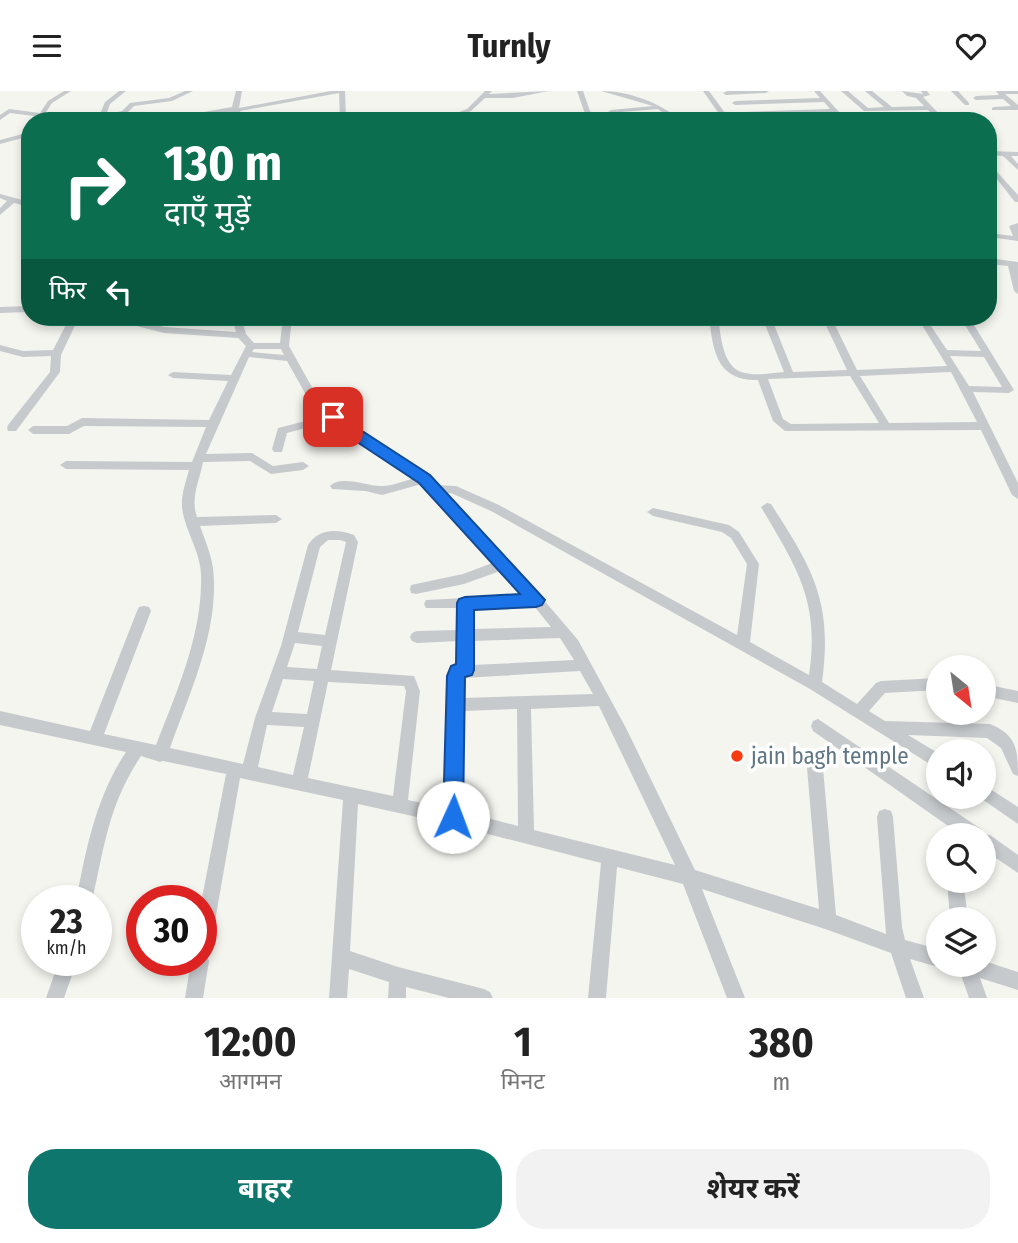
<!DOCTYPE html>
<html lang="hi">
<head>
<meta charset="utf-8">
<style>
  :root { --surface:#fff; --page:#f2f2f2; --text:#222; --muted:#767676; --accent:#0f766e }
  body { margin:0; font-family:"Fira Sans Condensed","Noto Sans Devanagari",sans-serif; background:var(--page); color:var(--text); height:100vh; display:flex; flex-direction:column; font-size:26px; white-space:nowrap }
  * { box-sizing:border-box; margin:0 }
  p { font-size:23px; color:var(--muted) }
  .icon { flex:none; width:38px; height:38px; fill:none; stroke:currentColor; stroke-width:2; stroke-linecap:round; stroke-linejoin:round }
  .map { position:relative; height:907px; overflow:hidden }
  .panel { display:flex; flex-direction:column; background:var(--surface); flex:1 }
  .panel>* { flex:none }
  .top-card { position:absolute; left:21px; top:21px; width:976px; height:214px; border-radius:28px; box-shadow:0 4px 10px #0003; background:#0b6e4f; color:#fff; overflow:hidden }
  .needle { width:46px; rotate:150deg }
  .controls { position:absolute; left:926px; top:564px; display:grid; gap:14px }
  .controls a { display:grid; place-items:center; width:70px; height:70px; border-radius:50%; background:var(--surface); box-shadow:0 4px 10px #0003; font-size:35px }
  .speed { position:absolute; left:21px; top:794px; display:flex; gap:14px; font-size:35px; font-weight:700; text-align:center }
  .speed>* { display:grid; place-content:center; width:91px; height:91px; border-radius:50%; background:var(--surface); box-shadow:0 4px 10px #0003; line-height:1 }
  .speed small { font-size:18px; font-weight:400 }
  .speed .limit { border:10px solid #d22; background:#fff; color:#111 }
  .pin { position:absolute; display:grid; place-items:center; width:60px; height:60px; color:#fff; margin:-30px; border-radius:14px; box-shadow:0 4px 10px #0006 }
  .me { position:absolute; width:77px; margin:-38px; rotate:2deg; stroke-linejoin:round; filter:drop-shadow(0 0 5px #0008) }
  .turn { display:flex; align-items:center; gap:24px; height:147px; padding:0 28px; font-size:32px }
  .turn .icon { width:91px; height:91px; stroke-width:2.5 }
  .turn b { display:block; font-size:49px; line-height:60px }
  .then { display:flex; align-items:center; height:66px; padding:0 28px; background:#0003; gap:14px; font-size:26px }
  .eta { display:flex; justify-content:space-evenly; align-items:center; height:119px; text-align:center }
  .eta b { font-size:42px; font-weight:700; line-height:49px }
  .primary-button { display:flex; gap:14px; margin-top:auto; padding:14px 28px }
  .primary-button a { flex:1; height:80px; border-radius:28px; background:var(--accent); color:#fff; font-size:28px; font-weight:700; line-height:80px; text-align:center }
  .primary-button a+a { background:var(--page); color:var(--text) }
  header { display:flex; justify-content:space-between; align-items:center; height:91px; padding:0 28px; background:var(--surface); font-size:32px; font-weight:700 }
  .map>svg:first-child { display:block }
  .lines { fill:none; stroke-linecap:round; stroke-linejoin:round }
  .minor { fill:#c7cacd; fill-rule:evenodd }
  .route { fill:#1a73e8; stroke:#114b97; stroke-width:2 }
  .poi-dot { fill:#f53d11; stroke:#fff; stroke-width:2.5 }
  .labels { text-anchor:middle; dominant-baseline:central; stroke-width:7; stroke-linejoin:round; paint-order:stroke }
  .near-poi-label { font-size:23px; fill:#617685; stroke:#fff; text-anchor:start }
</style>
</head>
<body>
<header><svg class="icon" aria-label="menu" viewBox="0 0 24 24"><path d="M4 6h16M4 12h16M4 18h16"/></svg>Turnly<svg class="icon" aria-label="heart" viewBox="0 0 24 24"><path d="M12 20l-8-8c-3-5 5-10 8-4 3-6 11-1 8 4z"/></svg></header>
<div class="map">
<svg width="1018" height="907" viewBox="0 0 1018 907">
  <rect width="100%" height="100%" fill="#f5f5f0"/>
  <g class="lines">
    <path class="minor" d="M64 0H71L52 12 46 21 50 30H44L42 26 10 22 0 29V24L9 18 40 22 48 10Z
      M119 0H126L110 13 106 24 122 20 130 12 169 7 185 0H193L172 10 134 15 126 23 97 30 105 11Z
      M236 0H242L239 17 331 0H345L346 27 454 23 467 18 485 0H492L489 3 549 0 513 7H485L471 20 455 27 340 30 339 2 240 20 248 30H241L234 21H228L171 30H153L232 16Z
      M577 0H583L590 20 597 30H590L584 20Z
      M601 0C630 0 660 12 682 30H639L668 26 658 18 609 22 608 21 611 19 653 15Z
      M703 0H709L731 30H724Z
      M728 0H769L766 2 726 4 723 2Z
      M814 0H820L841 23 851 30H843L834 22 744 25 741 23 744 21 830 18 824 11 735 14 732 12 735 10 820 7Z
      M841 0H848L868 17 884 16 865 0H872L892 16 924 15 916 7 907 5 902 0 923 3 921 0H927L930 4 923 6 946 30H939L928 19 864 20Z
      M951 0H958L969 12V14H965Z
      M996 0H1018V3H1005L1018 14V19H992V17L994 16 1011 15 1003 8 976 9 973 7 976 5 999 4Z
      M905 27 908 30H895L896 29Z
      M30 41V45L0 53V49Z
      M989 60 1018 61V65H1011L1018 73V79L1003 65 989 64Z
      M989 72 1018 104V111H1015L989 78Z
      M0 103 30 111V116L14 112 0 124V117L7 110 0 107Z
      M989 111 993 112V116H989Z
      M1018 132V150L989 146V142L1013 145 1009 135Z
      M989 167 1018 171V203L1014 200 1008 175 989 173Z
      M30 215V221L0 222V216Z
      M70 226H79L61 264 60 281 16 340H8L7 337 8 334 50 281 51 265 23 266 0 260V254L23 260 53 259Z
      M107 226H122L164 236 236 241 232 226H241L246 243 254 252H280L283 226H292L289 255 318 307 354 337 428 385 436 394 456 395 499 414 737 544 747 473 731 447 722 441 653 425 647 421 653 417 729 434 739 441 759 473 750 551 809 584C820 510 797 477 761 416L767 412 771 413C813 478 833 511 822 591L857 613 876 592 881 590 938 587V599L885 602 869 620 885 630 990 633C1017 644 1018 659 1018 685L1013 683 1001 657 987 647 908 644 938 662V677L933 675 810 598 491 420 451 402H444L519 480 578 549 626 637 695 779 819 818 807 677 810 672 815 670 820 672 823 677 836 824 886 843 877 726 879 720 885 718 891 720 893 726 902 836 905 849 938 858V873H944L938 876 910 868 924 907H906L891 862 828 839 702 798 745 907H727L683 793 617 776 606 907H588L601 772 453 734 358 713 350 860 398 876 484 898 490 901 493 907H449L406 896V907H388L389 891 349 878 347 907H329L343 709 240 687 210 859 207 865 209 870 203 907H185L191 870H201V812L226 683 163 670 160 671 141 665C108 715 105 754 92 810H76C86 758 96 706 126 661L0 634V620L90 640 137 520 139 516 144 515 149 516 151 520 104 643 156 654C177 600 203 542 201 483 200 459 184 438 182 416 181 404 186 390 189 379L66 378 60 374 66 370 192 371 206 336 84 335 69 343H33L28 339 33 335H67L82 327 209 329 228 290 173 287 168 284 173 281 231 284 246 255 238 247 164 242 109 228ZM254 258H281L284 264 252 261ZM249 266 287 270 310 311 325 325 278 337 272 358 274 361H282L287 342 332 330 346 343 414 387C404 390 390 396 380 395 366 395 342 384 330 395L332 398 365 400 382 404 422 393 495 471 463 483 411 494 410 498 411 502 416 503 464 493 503 479 524 504 426 509 424 513 426 517H458V539L417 540 412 542 410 546 412 550 417 552 458 550V575L452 577 450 581 445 717 408 709 420 600 414 585 331 579 358 451 354 444C337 438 319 437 308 454L281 555 255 627 243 673 170 657C190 601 220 538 213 477 211 463 205 449 200 435L276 432 282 428 276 424 197 426C190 406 200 389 203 371L250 370 271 383 303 379 309 375 303 371 273 375 252 362 206 363ZM328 449H340L346 451 325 544 298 541 320 456ZM533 514 551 536 472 538V517ZM560 547 574 569 472 574V550ZM295 552 322 555 317 578 287 576ZM580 580 593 603 463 607 464 587ZM283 588 314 590 307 623 272 621ZM328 591 404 595 406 600 393 705 308 687ZM599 615 675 774 534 739 531 618ZM517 618 518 735 461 720 463 620ZM267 634 304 636 293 684 258 676Z
      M709 226H718C721 244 722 278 745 282 757 285 771 282 784 281L762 226H771L793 281 847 279 822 226H831L857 279 947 275 917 226H925L947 259 981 260 960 226H969L1014 299 1009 302 973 301 1018 392V408L1012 404 981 339 785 340 773 330 758 289C716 290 713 259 709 226ZM950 265 984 266 1002 296 969 295ZM951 281 977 331 889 332 860 285ZM850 285 879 332 791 333 783 328 768 288Z
      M984 593 1018 600V612L984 605Z
      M818 628 981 738 982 743 990 744 1018 764V782L984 759V744H961L813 640 811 635 813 630Z
      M984 694 1018 716V733L979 706 984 705Z
      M947 789H963L968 828H950Z
      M59 870H77L64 907H46Z
      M984 870 1018 881V899L980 887 987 907H969L960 881 957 879 954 873H984Z"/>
  </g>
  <path class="route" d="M333 321 430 384 545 509 542 514 536 516 474 519V579L472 584 465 586 463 726 460 733 453 736 446 733 443 726 447 585 451 575 456 573 457 512 459 508 465 506 520 503 419 392 345 343 326 326Z"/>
  <circle class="poi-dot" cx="737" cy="665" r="7"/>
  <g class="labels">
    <g class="near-poi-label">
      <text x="751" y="665">jain bagh temple</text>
    </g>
  </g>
</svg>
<div class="controls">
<a><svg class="needle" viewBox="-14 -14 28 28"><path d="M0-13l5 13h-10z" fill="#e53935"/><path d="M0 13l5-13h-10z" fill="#767676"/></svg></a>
<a><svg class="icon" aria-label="sound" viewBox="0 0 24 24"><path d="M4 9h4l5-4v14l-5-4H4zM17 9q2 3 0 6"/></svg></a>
<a><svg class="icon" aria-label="search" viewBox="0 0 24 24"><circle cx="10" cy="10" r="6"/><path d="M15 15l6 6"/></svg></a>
<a><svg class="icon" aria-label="layers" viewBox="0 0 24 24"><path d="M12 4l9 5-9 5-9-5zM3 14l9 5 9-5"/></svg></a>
</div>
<div class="speed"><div>23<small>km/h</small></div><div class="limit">30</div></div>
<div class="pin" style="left:333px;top:326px;background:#d93025"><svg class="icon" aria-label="arrive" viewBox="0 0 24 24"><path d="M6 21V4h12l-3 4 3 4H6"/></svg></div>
<svg class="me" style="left:453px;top:726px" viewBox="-20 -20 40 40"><circle r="19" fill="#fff"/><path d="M0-13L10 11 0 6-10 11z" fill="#1a73e8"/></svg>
<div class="top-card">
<div class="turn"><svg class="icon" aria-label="right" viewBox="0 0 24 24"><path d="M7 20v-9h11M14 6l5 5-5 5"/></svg><div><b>130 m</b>दाएँ मुड़ें</div></div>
<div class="then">फिर<svg class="icon" aria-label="left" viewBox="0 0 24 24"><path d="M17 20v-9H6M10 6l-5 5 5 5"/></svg></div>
</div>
</div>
<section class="panel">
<div class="eta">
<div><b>12:00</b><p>आगमन</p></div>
<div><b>1</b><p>मिनट</p></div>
<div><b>380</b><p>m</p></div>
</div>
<div class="primary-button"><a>बाहर</a><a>शेयर करें</a></div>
</section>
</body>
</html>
